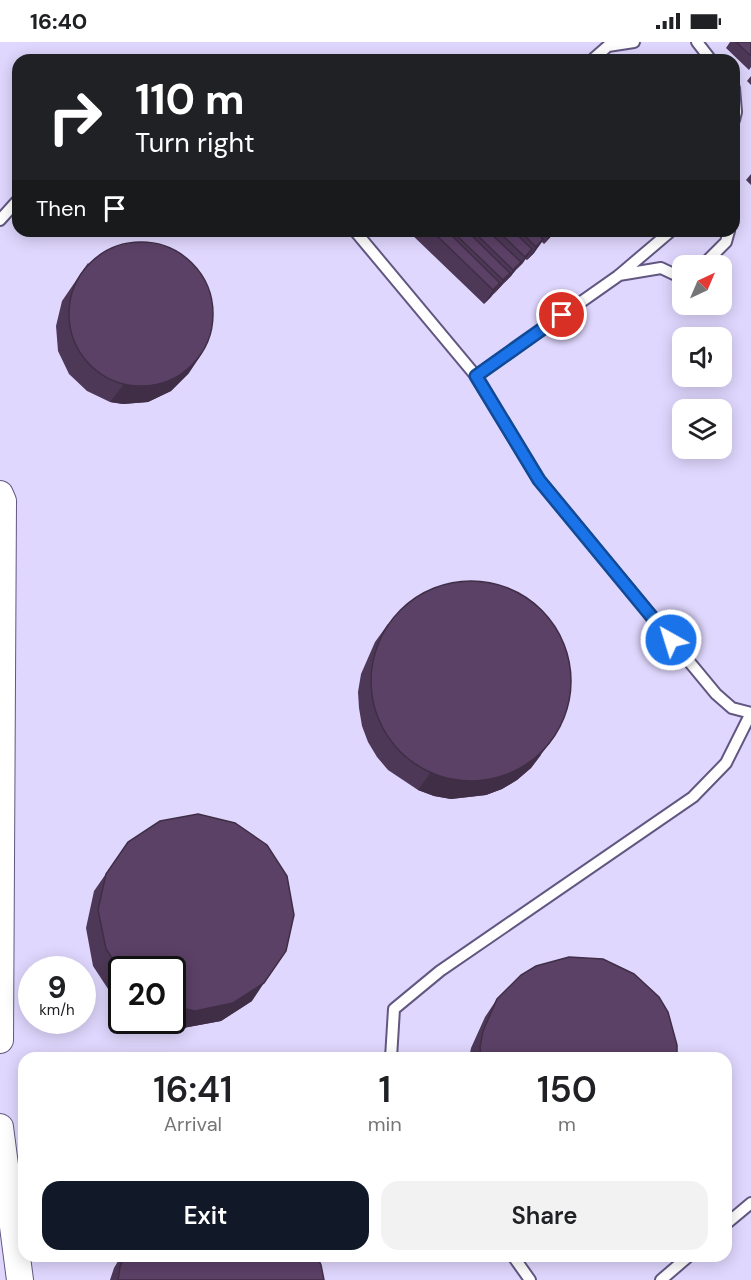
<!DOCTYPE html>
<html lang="en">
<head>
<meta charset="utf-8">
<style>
  :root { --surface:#fff; --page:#f2f2f2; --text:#202124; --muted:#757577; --accent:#111827 }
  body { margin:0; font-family:"DM Sans",sans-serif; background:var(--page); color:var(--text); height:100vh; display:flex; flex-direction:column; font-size:22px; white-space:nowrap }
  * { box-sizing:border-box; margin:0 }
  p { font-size:20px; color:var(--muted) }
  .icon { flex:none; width:33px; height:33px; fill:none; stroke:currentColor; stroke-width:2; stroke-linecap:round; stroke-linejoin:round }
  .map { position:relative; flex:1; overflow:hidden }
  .details { position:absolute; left:18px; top:1010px; width:714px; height:210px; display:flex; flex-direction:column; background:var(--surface); border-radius:18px; box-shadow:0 3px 15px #0003 }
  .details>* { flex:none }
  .guide { position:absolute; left:12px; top:12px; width:728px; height:183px; border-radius:18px; box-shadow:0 3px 15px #0003; background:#202124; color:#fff; overflow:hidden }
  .needle { width:39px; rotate:44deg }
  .fabs { position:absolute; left:672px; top:213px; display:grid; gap:12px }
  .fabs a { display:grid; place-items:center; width:60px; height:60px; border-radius:12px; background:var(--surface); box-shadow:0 3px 15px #0003; font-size:30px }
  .speed { position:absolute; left:18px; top:914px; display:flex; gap:12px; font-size:30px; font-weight:700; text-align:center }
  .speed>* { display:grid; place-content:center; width:78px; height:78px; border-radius:50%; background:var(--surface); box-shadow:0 3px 15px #0003; line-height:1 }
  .speed small { font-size:15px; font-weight:400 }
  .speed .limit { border:3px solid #111; border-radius:9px; background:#fff; color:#111 }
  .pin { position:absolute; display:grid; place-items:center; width:51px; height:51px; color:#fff; margin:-26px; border:3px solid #fff; border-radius:50%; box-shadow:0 2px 6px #0007 }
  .me { position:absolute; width:66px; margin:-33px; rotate:321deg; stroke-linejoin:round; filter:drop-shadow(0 0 4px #0008) }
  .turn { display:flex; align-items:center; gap:21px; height:126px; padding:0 24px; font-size:27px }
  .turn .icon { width:78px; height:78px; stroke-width:2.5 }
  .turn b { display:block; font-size:42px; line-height:51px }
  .then { display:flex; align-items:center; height:57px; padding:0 24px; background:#0003; gap:12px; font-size:22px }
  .eta { display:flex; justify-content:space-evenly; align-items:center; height:102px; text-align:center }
  .eta b { font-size:36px; font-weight:600; line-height:42px }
  .button { display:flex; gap:12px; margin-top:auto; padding:12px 24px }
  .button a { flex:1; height:69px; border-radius:18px; background:var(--accent); color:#fff; font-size:24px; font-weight:600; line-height:69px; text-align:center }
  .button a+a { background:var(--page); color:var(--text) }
  .status { display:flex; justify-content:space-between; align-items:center; height:42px; padding:0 30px; background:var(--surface); direction:ltr }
  .status svg { height:16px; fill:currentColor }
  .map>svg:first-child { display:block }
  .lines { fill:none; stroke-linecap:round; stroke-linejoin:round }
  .service-casing { stroke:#625781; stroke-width:14 }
  .tertiary-casing { stroke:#625781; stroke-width:28 }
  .service { stroke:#fff; stroke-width:10 }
  .tertiary { stroke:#fff; stroke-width:26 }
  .wall { fill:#4e3858 }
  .shaded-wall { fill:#402e47 }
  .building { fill:#5b4166; stroke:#402e47; stroke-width:1.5 }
  .route-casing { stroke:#114b97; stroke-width:15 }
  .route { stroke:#1a73e8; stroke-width:10 }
</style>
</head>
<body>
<div class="status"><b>16:40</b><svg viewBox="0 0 49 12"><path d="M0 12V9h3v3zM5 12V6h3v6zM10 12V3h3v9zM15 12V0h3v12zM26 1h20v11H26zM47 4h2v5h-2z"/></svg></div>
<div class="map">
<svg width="751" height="1238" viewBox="0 0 751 1238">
  <rect width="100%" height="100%" fill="#e0d7fe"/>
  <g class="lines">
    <defs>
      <path id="service" d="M697 0 711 18
        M592 18 608 4 634 0
        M734 46 736 70 734 78
        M0 178 18 158
        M355 189 476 334 618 234 671 189
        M702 224 726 200 729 189
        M619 233 661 226 680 235 682 234
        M476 334 539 438 716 652 732 666 751 671
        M391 1016 394 967 440 929 693 755 726 721 751 671
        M726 1182 751 1161
        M513 1214 530 1238
        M661 1238 689 1214"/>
      <path id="tertiary" d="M0 452 3 459 0 998
        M0 1085 20 1238"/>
    </defs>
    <use href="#service" class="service-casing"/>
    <use href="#tertiary" class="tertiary-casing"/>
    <use href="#service" class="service"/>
    <use href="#tertiary" class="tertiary"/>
  </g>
  <path class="wall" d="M730 0H751V25L749 28 726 6Z
    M751 34V43L747 39Z
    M751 132V143L746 138Z
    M408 189H556L544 202 542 200 534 211 527 218 525 217 511 234 484 262Z
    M88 221 189 331 171 349 148 360 123 362 110 360 87 349 69 332 58 309 56 284 62 259Z
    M682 256V262H699L691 273 678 263Z
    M388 582 541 713 531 726 517 738 502 747 486 753 451 757 434 754 418 748 388 728 377 715 368 700 362 684 359 666 358 650 361 632 375 600Z
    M128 800 252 959 221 979 183 986 146 978H172V927H122V961L114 956 93 924 86 886 94 849Z
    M497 957 677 1016H469L471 1006 485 975Z
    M121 1214H317L324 1238H110L114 1226Z"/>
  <path class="shaded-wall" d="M553 189H556L544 202Z
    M543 197 534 211 527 218 536 205Z
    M532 207 523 221 516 228 525 215Z
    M521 220 511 234 504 241 513 228Z
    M510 231 501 244 494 252 503 238Z
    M500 241 491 255 484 262 493 248Z
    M201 313 189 331 171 349 148 360 123 362 110 360 123 343Z
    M554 695 531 726 517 738 502 747 486 753 451 757 434 754 418 748 430 731Z
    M264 941 252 959 221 979 183 986 146 978H172V964Z"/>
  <path class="building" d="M736 0H751V14Z
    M432 189H447L500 241 493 248Z
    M452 189H467L510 231 503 238Z
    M473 189H488L521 220 513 228Z
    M498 189H513L532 207 525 215Z
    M520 189H535L543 197 536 205Z
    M69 272a72 72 0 1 1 144 0a72 72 0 1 1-144 0Z
    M371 639a100 100 0 1 1 200 0a100 100 0 1 1-200 0Z
    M198 772 235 781 267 803 287 834 294 873 286 909 264 941 233 961 195 969 172 964V927H122V931L106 907 98 868 106 832 128 800 160 779Z
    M569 915 603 917 634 932 659 955 668 970 677 1003V1016H481L480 1005 483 989 497 957 521 933 536 924Z
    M124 1214H317L321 1223 324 1238H118L120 1225Z"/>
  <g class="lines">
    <defs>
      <path id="route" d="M562 273 476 334 539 438 671 598"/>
    </defs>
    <use href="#route" class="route-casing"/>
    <use href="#route" class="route"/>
  </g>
</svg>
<div class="fabs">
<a><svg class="needle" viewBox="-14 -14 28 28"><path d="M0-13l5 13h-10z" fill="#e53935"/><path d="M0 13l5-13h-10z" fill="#757577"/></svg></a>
<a><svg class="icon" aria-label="sound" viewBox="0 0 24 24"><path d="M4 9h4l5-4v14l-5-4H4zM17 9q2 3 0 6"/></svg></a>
<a><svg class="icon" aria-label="layers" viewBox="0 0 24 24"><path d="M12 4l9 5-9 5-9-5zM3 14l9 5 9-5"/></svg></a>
</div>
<div class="speed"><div>9<small>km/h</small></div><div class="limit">20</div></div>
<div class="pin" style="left:562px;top:273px;background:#d93025"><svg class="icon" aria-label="arrive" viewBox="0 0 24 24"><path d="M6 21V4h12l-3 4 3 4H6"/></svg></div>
<svg class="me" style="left:671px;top:598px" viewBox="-20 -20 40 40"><circle r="17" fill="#1a73e8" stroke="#fff" stroke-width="3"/><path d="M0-11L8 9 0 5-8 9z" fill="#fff"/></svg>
<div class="guide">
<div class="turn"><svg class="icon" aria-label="right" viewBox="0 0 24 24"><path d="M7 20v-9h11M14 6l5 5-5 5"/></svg><div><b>110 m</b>Turn right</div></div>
<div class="then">Then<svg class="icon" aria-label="arrive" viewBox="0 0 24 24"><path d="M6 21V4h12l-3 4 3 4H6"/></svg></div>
</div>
<section class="details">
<div class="eta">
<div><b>16:41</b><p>Arrival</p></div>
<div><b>1</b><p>min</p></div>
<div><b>150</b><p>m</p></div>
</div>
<div class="button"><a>Exit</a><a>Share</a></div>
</section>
</div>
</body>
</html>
